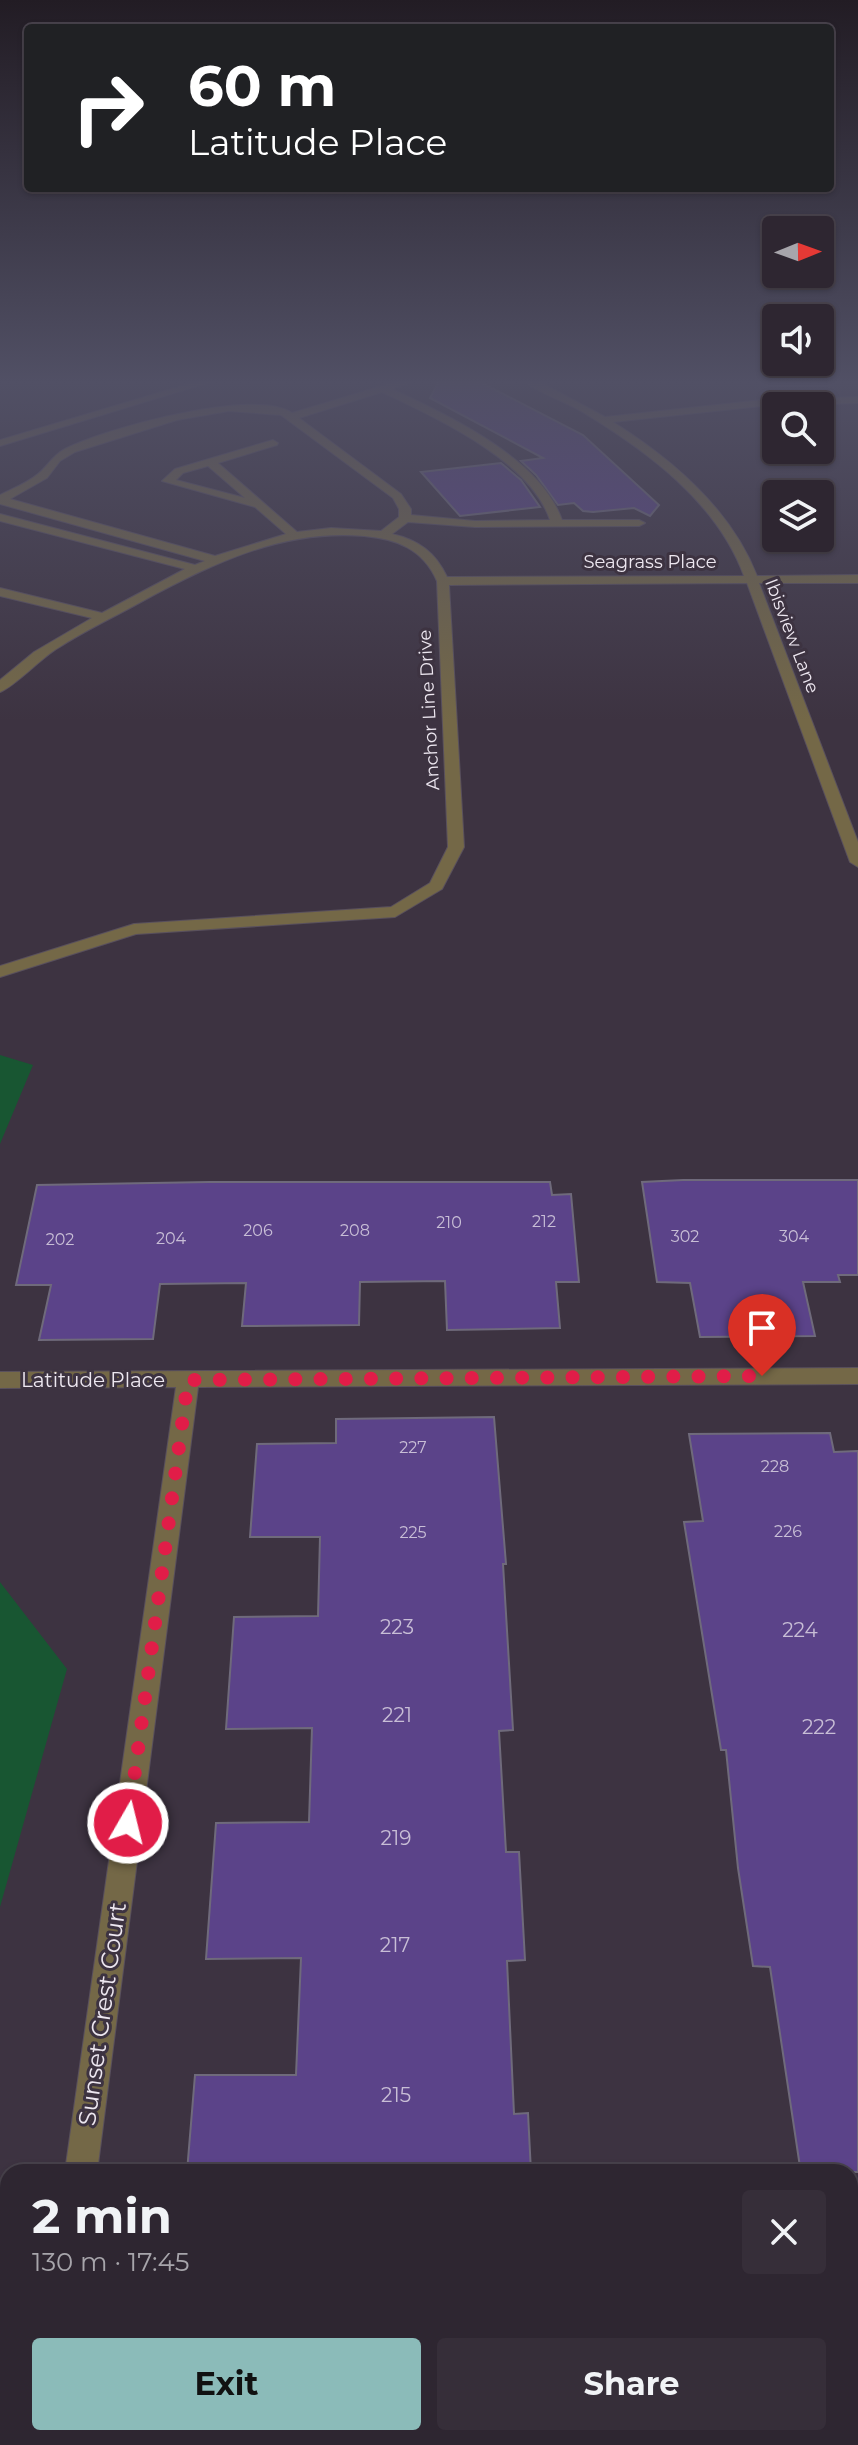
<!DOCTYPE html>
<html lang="en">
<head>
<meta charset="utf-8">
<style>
  :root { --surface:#2e2631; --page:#362e39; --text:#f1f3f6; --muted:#a7a5ab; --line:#49434d; --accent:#8bbbb9 }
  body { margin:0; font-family:Montserrat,sans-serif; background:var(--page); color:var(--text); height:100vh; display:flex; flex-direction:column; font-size:30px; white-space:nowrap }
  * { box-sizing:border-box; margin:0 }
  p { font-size:26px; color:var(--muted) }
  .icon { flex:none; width:44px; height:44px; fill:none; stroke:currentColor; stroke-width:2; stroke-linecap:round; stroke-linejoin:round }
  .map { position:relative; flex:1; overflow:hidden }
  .panel { position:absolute; left:0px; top:2164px; width:858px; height:282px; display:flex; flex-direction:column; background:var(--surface); border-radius:24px 24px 0 0; box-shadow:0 2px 6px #0004,0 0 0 2px var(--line) }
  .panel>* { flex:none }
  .guide { position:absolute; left:24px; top:24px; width:810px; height:168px; border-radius:8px; box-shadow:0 2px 6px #0004,0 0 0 2px var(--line); background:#202124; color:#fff; overflow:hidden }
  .needle { width:52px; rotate:89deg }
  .fabs { position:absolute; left:762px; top:216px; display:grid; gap:16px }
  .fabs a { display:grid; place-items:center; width:72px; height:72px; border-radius:8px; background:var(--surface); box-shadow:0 2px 6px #0004,0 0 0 2px var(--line); font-size:40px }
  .pin { position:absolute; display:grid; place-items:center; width:68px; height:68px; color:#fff; margin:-82px -34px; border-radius:50% 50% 50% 0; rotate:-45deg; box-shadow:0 0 8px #0007 }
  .pin .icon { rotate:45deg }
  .me { position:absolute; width:88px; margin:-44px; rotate:8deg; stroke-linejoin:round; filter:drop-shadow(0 0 6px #0008) }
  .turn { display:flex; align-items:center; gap:28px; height:168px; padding:0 32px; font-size:36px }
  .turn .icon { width:104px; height:104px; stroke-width:2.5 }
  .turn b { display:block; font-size:56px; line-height:68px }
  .round { display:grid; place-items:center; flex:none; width:84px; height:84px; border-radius:8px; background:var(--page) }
  .summary { display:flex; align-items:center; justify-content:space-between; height:136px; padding:0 32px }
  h1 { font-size:48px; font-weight:700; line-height:60px }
  .primary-button { display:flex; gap:16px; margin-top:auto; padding:16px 32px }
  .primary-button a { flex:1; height:92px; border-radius:8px; background:var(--accent); color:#111; font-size:32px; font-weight:700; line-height:92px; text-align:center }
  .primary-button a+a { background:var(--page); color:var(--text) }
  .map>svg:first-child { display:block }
  .green { fill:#185632 }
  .building { fill:#5b4389; stroke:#6f6a7b; stroke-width:2 }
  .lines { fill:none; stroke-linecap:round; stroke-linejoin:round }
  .minor-casing { stroke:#59505d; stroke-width:2 }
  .minor { fill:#746847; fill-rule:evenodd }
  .route { stroke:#e11d48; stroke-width:14; stroke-dasharray:0 25.2 }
  .labels { text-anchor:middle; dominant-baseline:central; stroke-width:6; stroke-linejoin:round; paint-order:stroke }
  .number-label { font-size:16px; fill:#c8bed6 }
  .far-street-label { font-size:18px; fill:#ede7f0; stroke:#3d3341 }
  .street-label { font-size:20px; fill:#ede7f0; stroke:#3d3341 }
  .near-number-label { font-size:20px; fill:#c8bed6 }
  .near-street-label { font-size:24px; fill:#ede7f0; stroke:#3d3341 }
</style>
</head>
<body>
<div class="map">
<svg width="858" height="2445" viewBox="0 0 858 2445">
  <rect width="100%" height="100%" fill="#3d3341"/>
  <path class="green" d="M0 1055 33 1065 0 1144Z
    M0 1582 67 1669 0 1907Z"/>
  <path class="building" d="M440 379H474L583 435 659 505 650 516 634 508 593 512 583 511 574 503 558 505 536 475 521 461 543 458 430 398Z
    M501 463 521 480 540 507 460 516 421 472Z
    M683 1180H858V1275H838L840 1282H803L815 1336 700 1337 690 1283 657 1282 642 1182Z
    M209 1182H550L552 1195 571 1194 579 1282H556L560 1328 447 1330 445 1281 360 1282 359 1325 242 1326 246 1283 160 1284 153 1339 39 1340 51 1285H16L37 1185Z
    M494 1417 506 1564H503L513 1730 499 1731 506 1852H519L525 1960 507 1961 514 2114 528 2113 531 2172H187L195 2075H296L301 1958 206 1959 216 1823 309 1822 312 1728 226 1729 234 1617 318 1616 320 1537H250L257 1444 336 1443V1419Z
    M830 1433 834 1452 858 1451V2172H821L820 2167H800L770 1967 753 1966 738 1868 726 1750H721L684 1522 703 1521 689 1434Z"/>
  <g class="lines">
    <defs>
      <path id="minor" d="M205 379H220L0 446V440Z
        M405 379H420L392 389C449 416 540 458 562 520H639L645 523 639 526 475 527 408 522 392 534C419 540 436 553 447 577L744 576C717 502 647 451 581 411 562 400 538 393 521 379H534L605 417 762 400 858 397V403L762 406 613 422C672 459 731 509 757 576L858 575V583H759L858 842V867L850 862 747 583 449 585 464 847 442 889 395 917 136 934 0 977V966L134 924 391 907 430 883 448 847 437 581C423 549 397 539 364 536 281 529 209 565 139 603 112 618 84 631 58 648 41 658 14 687 0 692V680L34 652 92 618 0 596V588L102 613 185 569 0 521V514L195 565 205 561 0 504V495C12 489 27 483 38 474 48 466 52 456 65 449 104 429 255 387 292 413ZM382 392C436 418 530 460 550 520L475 521 411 515V509L401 494 299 418ZM229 411 281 415 393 498 399 509V517L381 531 331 528 297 532 218 463 277 445 278 443 273 440 175 469 162 481 255 507 286 534 215 556 10 499 47 478 60 461 75 452 177 420ZM208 466 245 498 176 480 183 473Z
        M858 1368V1384L198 1387 97 2172H65L176 1387 0 1388V1372Z
        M850 2426H858V2445L27 2443 29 2438H850Z"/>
    </defs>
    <use href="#minor" class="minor-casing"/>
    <use href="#minor" class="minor"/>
  </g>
  <linearGradient id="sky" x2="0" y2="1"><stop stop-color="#221c24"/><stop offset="0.53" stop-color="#515065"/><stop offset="1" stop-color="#515065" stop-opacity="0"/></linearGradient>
  <rect width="858" height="721" fill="url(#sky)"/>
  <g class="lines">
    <path class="route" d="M128 1823 188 1380 762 1376"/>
  </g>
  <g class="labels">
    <g class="number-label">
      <text x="544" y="1221">212</text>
      <text x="449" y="1222">210</text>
      <text x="258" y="1230">206</text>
      <text x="355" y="1230">208</text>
      <text x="685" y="1236">302</text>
      <text x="794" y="1236">304</text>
      <text x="171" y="1238">204</text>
      <text x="60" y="1239">202</text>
      <text x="413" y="1447">227</text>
      <text x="775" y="1466">228</text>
      <text x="788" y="1531">226</text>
      <text x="413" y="1532">225</text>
    </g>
    <g class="far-street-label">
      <text x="650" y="562">Seagrass Place</text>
      <text transform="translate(792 636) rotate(69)">Ibisview Lane</text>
      <text transform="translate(429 710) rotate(-93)">Anchor Line Drive</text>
    </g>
    <g class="street-label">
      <text x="93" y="1380">Latitude Place</text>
    </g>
    <g class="near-number-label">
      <text x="397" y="1627">223</text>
      <text x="800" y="1630">224</text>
      <text x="397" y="1715">221</text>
      <text x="819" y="1727">222</text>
      <text x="396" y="1838">219</text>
      <text x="395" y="1945">217</text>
      <text x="396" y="2095">215</text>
    </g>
    <g class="near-street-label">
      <text transform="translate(102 2014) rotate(-82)">Sunset Crest Court</text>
    </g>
  </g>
</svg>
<div class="fabs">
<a><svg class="needle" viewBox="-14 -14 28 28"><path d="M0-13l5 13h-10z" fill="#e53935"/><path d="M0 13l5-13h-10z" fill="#a7a5ab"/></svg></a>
<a><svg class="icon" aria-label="sound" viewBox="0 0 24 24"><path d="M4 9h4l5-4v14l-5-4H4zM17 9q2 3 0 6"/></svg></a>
<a><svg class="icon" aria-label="search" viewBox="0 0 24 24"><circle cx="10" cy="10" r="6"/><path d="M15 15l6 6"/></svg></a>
<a><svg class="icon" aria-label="layers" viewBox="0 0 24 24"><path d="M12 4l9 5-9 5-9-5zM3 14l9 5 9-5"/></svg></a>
</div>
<div class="pin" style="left:762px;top:1376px;background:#d93025"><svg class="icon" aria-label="arrive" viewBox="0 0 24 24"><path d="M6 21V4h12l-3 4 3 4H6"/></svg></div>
<svg class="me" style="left:128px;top:1823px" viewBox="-20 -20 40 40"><circle r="17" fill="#e11d48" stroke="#fff" stroke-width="3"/><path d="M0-11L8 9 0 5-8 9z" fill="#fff"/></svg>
<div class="guide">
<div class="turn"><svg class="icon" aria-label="right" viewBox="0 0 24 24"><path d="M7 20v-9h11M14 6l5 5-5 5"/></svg><div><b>60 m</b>Latitude Place</div></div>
</div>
<section class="panel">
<div class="summary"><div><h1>2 min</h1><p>130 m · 17:45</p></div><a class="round"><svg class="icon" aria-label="close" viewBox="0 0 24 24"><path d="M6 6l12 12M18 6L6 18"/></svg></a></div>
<div class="primary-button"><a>Exit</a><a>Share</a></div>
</section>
</div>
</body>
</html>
